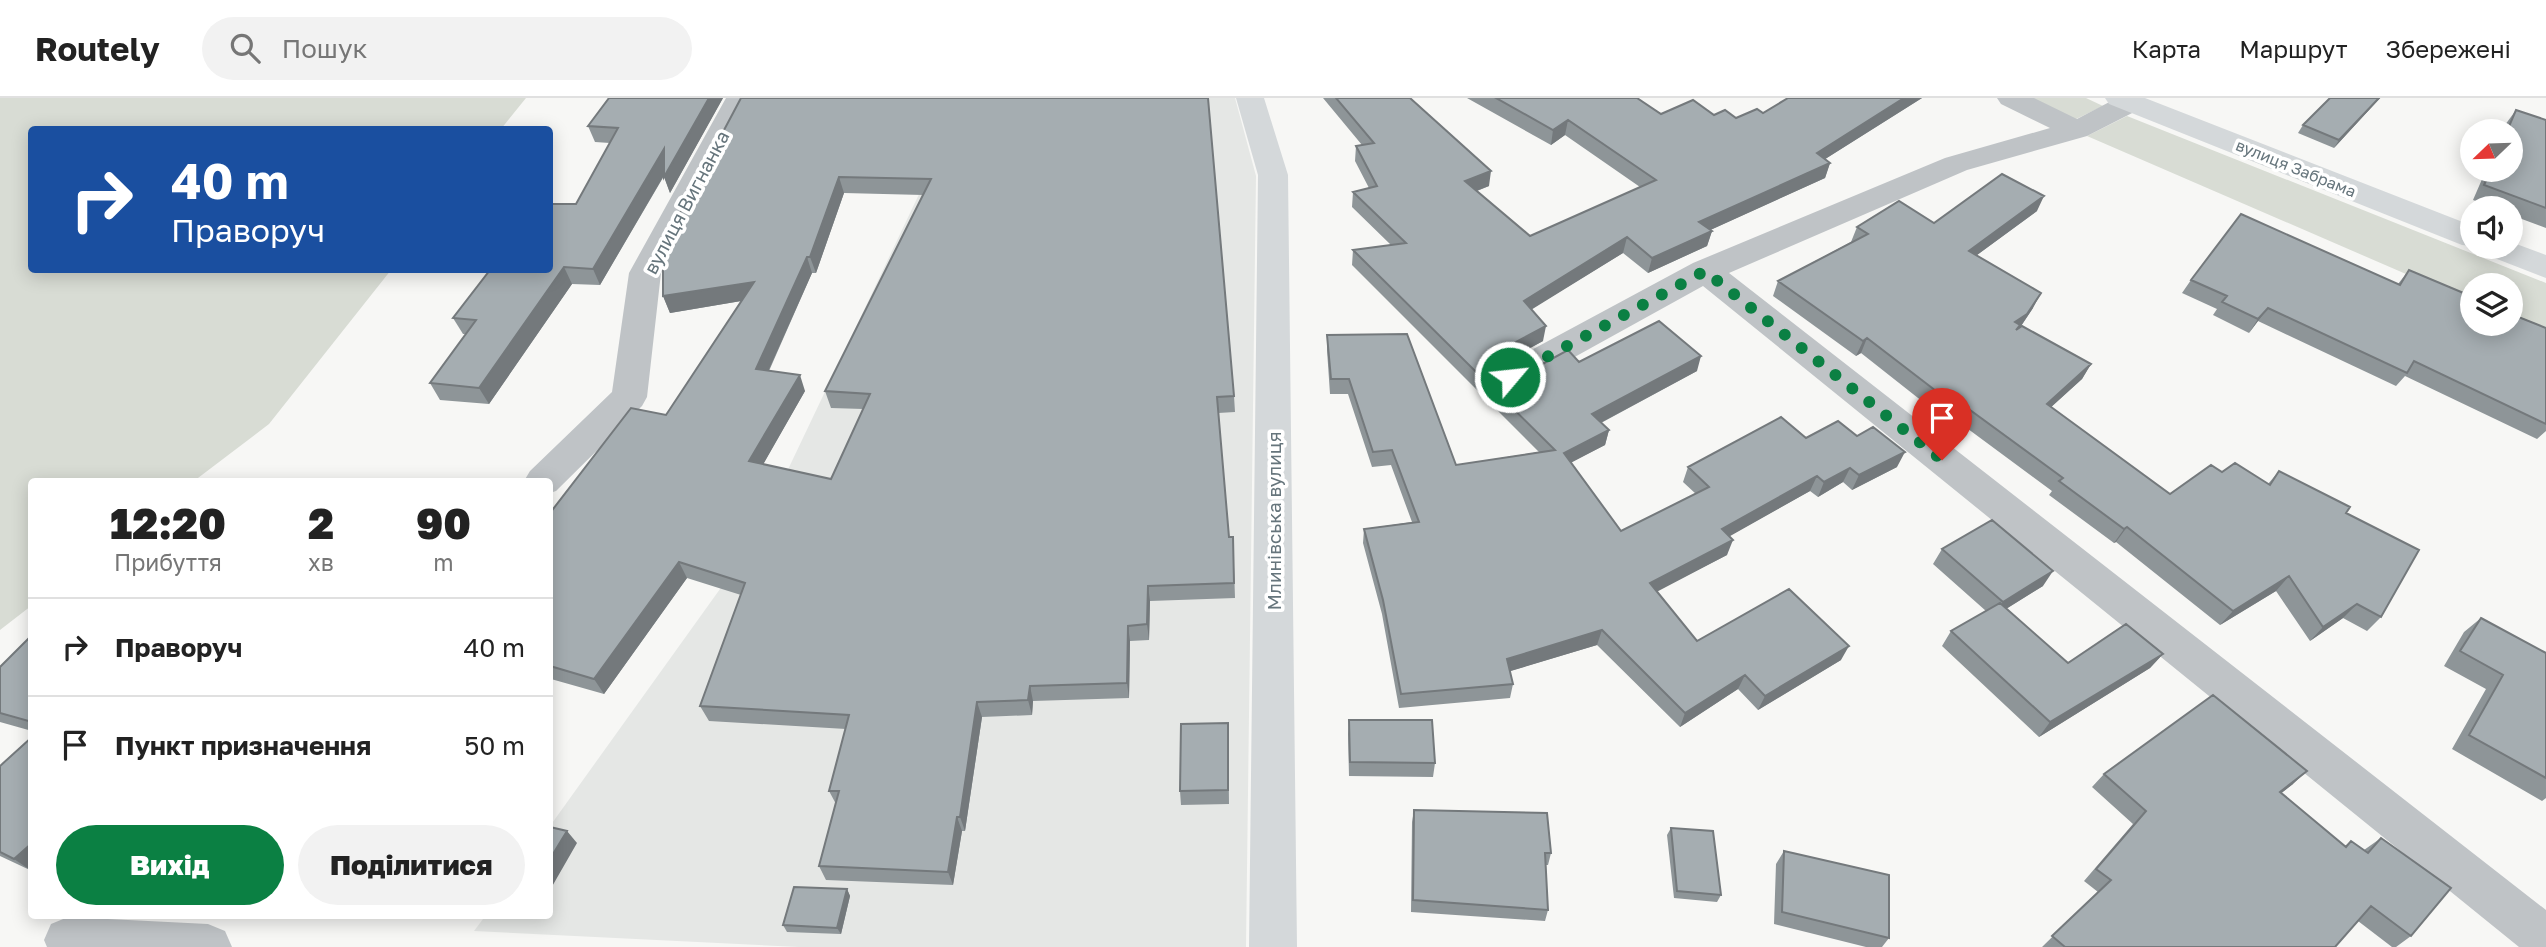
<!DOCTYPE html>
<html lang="uk">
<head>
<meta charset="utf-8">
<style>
  :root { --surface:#fff; --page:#f2f2f2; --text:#222; --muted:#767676; --line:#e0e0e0; --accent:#0b8043 }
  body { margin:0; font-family:"Golos Text",sans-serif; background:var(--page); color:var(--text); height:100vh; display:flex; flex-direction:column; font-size:26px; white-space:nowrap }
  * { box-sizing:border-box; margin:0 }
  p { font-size:23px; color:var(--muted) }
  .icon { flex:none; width:38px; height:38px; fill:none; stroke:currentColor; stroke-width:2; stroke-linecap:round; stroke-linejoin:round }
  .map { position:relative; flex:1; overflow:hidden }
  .panel { position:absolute; left:28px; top:380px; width:525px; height:441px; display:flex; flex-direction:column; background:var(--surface); border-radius:7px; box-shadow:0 4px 18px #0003 }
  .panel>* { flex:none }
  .hud { position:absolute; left:28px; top:28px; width:525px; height:147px; border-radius:7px; box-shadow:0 4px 18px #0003; background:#1a4fa0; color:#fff; overflow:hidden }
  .needle { width:46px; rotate:247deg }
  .fabs { position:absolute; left:2460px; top:21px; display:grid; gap:14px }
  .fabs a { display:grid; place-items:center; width:63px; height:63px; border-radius:50%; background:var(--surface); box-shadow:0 4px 18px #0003; font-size:35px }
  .pin { position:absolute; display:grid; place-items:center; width:60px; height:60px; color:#fff; margin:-72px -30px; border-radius:50% 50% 50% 0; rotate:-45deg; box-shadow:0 0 7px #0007 }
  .pin .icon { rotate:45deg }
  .me { position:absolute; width:77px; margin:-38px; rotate:62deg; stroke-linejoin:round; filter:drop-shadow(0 0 5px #0008) }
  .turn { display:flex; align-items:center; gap:24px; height:147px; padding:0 28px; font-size:32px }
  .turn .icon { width:91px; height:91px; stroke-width:2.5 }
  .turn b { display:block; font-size:49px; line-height:60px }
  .eta { display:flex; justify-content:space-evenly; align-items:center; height:119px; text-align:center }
  .eta b { font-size:42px; font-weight:800; line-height:49px }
  .primary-button { display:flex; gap:14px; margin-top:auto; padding:14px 28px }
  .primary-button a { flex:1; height:80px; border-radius:42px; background:var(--accent); color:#fff; font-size:28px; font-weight:800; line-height:80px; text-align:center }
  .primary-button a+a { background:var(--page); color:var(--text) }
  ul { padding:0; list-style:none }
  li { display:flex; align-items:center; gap:21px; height:98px; padding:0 28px; border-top:2px solid var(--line) }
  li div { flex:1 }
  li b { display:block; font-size:26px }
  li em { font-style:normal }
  header { display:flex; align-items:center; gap:42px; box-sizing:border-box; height:98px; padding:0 35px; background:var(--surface); border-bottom:2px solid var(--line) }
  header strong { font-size:33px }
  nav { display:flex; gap:38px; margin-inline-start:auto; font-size:24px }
  .search { width:490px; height:63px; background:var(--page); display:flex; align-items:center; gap:18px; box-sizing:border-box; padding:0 24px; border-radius:38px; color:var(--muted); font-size:26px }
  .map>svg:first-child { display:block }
  .built { fill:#e5e7e5 }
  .green { fill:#d8dcd4 }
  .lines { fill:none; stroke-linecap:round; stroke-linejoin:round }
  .minor { fill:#bfc3c6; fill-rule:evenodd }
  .major { fill:#d4d8da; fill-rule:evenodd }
  .wall { fill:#8e9598; fill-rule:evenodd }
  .shaded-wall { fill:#74797c }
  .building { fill:#a5adb1; stroke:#74797c; stroke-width:2; fill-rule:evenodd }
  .route { stroke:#0b8043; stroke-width:12; stroke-dasharray:0 21.6 }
  .labels { text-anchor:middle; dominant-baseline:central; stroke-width:7; stroke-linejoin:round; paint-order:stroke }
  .far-street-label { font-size:16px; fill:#66757c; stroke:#fff }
  .street-label { font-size:19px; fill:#66757c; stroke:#fff }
</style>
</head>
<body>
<header>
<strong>Routely</strong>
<div class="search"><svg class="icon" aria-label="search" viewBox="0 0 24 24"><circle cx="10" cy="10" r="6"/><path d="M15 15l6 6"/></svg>Пошук</div>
<nav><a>Карта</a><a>Маршрут</a><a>Збережені</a></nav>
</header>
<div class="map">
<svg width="2546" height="849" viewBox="0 0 2546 849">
  <rect width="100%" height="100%" fill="#f7f7f5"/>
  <path class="built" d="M958 0H1235L1256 78 1246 849H799L474 833 486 817H550V728L753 445 951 29Z"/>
  <path class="green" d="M0 0H526L501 31 32 32V172H391L269 326 194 383H32L31 508 0 532Z
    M2025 0H2086L2103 8 2072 23Z
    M2127 18 2546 185V233L2511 220V187H2473V205L2087 38Z"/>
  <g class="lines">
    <path class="minor" d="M726 0H754L661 175 647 299 642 308 556 393 550 395V383H524L530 373 612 294 629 175Z
      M1997 0H2034L2077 21 2117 0H2141L2144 5 2140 11 2087 38 1967 72 1729 175 2546 812V849H2519L1703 188 1522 288 1510 291 1498 288 1492 279 1498 270 1693 165 1945 60 2050 30 2001 6Z
      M68 819 208 826 225 833 232 849H47L44 842 51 826Z"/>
    <path class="major" d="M1236 0H1264L1288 77 1297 849H1249L1258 77Z
      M2105 0H2145L2473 128V149H2479L2462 147 2109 6Z
      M2511 144 2546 157V180L2484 156 2479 149H2511Z"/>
  </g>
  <path class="wall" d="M609 0H723L670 95 664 78 600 187 572 186 489 306 440 302 430 285 466 236H463L453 220 550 172 576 106 610 45 595 44 588 28Z
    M741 0H1208L1234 298 1235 314 1218 315 1229 439H1233L1235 500 1150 503 1149 542 1130 543 1129 600 1033 603 1032 617 982 619 965 733H962L953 787 826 782 819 768 836 706 829 693 846 631 709 623 700 608 741 497 687 480 604 596 551 581 550 582V415L666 317 741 203 670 215 663 198ZM844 95 923 97 825 293 831 310 863 311 831 381 763 366 805 293 769 273 812 175H816Z
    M1323 0H1410L1489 88 1477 93 1530 138 1640 89 1565 37 1551 47 1467 0H1637L1661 16 1714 17 1736 20 1763 15 1788 0H1922L1825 61 1830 65 1825 80 1710 132 1712 133 1707 148 1648 175 1623 155 1531 211 1543 243 1496 269 1498 274 1512 278 1579 264 1697 273 1601 325 1609 332 1605 347 1571 364 1621 433 1696 396 1683 384 1688 369 1806 340 1897 369 1852 392 1843 384 1818 399 1810 393 1729 438 1727 457 1656 493 1697 543 1841 562 1758 612 1738 591 1680 629 1597 547 1510 573 1513 586 1510 600 1399 610 1382 516 1363 445 1364 431 1412 424 1391 367 1372 369 1348 296H1330L1327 252V237L1456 367 1539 354 1352 167 1353 152 1391 147 1352 109 1353 94 1369 90 1355 63 1356 48 1362 47Z
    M2330 0H2380L2334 50 2298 35 2303 27Z
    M2516 12 2546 22V130L2511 117V110H2494L2473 102 2486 72H2511V33H2502L2505 27Z
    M2037 113 1977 157 2033 210 2021 228 2091 266 2082 281 2051 309 2170 396 2222 374 2268 386 2279 373 2346 415 2381 519 2367 533 2343 520 2310 543 2276 493 2220 527 2116 444 2114 445 2049 397 2052 393 1937 308 1932 311 1861 255 1856 258 1773 198 1778 183 1851 144 1857 129 1934 125Z
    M2409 172 2546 230V333L2537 341 2405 278 2396 288 2258 223 2249 235 2213 217 2217 211 2182 195 2191 182 2398 186Z
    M1942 451 2043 488 2006 511 2068 565 2163 556 2150 570 2039 639 1942 548 1951 533 1986 513 1933 466Z
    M2481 520 2546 555V700L2542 703 2452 651 2486 591 2444 568 2464 534Z
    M32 538V633L0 624V569Z
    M1349 622 1435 665 1433 679 1349 678 1348 636Z
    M1228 625 1229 706 1181 707 1180 693Z
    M32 639V773L0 758V668Z
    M2104 676 2293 686 2281 695 2345 748 2351 743 2364 752 2381 740 2411 838 2396 849H2392L2358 823 2335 849H2042L2098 794 2084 783 2133 726 2092 689Z
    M1414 712 1551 755 1548 767H1546L1548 812 1545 823 1411 814 1412 724Z
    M1671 730 1721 797 1717 804 1674 800 1667 737Z
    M1784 753 1889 840 1882 849H1866L1774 826 1776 766Z
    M847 791 850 798 841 836 787 834 783 827Z"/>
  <path class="shaded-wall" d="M709 0H723L670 95 664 79Z
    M1904 0H1922L1811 70 1817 55Z
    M2379 0H2380L2334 50 2339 42Z
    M1568 22 1565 37 1551 47 1553 32Z
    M664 51 670 67 600 187 593 171Z
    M1830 65 1825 80 1695 139 1699 124Z
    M1491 73 1489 88 1463 98 1465 83Z
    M839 79 844 95 816 175 810 159Z
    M2044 98 2037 113 1962 168 1969 153Z
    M1712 133 1707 148 1648 175 1652 160Z
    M1627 139 1623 155 1521 218 1524 203Z
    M807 159 812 175 762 287 756 271Z
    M564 169 572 186 489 306 479 290Z
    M754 184 759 200 670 215 663 198Z
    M2041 195 2033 210 2019 231 2015 224Z
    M2268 210 2258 223 2249 235 2258 221Z
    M1546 228 1543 243 1497 268 1490 278 1492 262 1499 253Z
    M1867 240 1861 255 1856 258 1863 243Z
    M1701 258 1697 273 1589 331 1592 316Z
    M2091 266 2082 281 2038 321 2047 306Z
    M800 277 805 293 756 379 749 363Z
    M1944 293 1937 308 1932 311 1940 296Z
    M1609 332 1605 347 1561 370 1564 355Z
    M1905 354 1897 369 1852 392 1859 377Z
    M1850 370 1843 384 1818 399 1824 384Z
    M1817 378 1810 393 1716 446 1722 431Z
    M2127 429 2116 444 2114 445 2124 431Z
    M1733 442 1727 457 1645 500 1650 485Z
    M679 464 687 480 604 596 594 581Z
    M2053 473 2043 488 1993 519 2003 504Z
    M2289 478 2276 493 2220 527 2233 513Z
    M1148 488 1150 503 1149 542 1147 526Z
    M2357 506 2343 520 2310 543 2323 529Z
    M1128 528 1130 543 1129 600 1127 585Z
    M1602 532 1597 547 1504 575 1507 561Z
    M1849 548 1841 562 1758 612 1765 598Z
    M2163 556 2150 570 2039 639 2050 624Z
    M1745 577 1738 591 1680 629 1685 615Z
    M1030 588 1033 603 1032 617 1028 602Z
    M977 604 982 619 965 733 960 719Z
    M2307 673 2293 686 2266 707 2280 694Z
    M957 719 962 733 953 787 948 774Z
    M567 733 577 745 550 792V761Z
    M32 745V773L14 761Z
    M847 791 850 798 841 836 837 830Z"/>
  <path class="building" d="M609 0H709L664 79V51L593 171 564 169 479 290 430 285 476 222 453 220 490 172H550V106H576L618 30 588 28Z
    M741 0H1208L1234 298 1217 299 1229 439H1233L1234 485 1148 488 1147 526 1128 528 1127 585 1030 588 1028 602 977 604 960 719H957L948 774 819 768 839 693H829L849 617 700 608 745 485 679 464 594 581 550 568V415L631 310 666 317 754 184 663 198V147ZM839 79 931 81 825 293 870 296 831 381 749 363 800 277 756 271 807 159H810Z
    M1336 0H1410L1491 73 1465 83 1530 138 1656 82 1568 22 1553 32 1496 0H1637L1661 16 1693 2 1714 17 1725 12 1736 20 1757 11 1763 15 1788 0H1904L1817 55 1830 65 1699 124 1712 133 1652 160 1627 139 1524 203 1546 228 1499 253 1492 262 1498 274 1512 278 1526 275 1568 252 1579 264 1659 223 1701 258 1592 316 1609 332 1564 355 1621 433 1709 389 1688 369 1781 319 1806 340 1838 323 1857 338 1873 329 1905 354 1859 377 1850 370 1824 384 1817 378 1722 431 1733 442 1650 485 1697 543 1789 491 1849 548 1765 598 1745 577 1685 615 1602 532 1507 561 1513 586 1401 596 1383 502 1364 431 1419 424 1392 352 1373 354 1349 281H1331L1327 237 1407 236 1456 367 1555 352 1353 152 1406 145 1353 94 1377 88 1356 48 1374 45Z
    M2330 0H2379L2339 42 2303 27Z
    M2516 12 2546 22V110L2484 87 2491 72H2511V33H2507Z
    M2002 76 2044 98 1969 153 2041 195 2027 216 2015 224 2020 227 2016 232 2022 228 2091 266 2047 306 2170 396 2211 367 2222 374 2235 365 2270 387 2279 373 2350 409 2346 415 2419 452 2381 519 2357 506 2323 529 2289 478 2233 513 2127 429 2124 431 2059 383 2063 380 1944 293 1940 296 1867 240 1863 243 1778 183 1868 136 1857 129 1899 103 1934 125Z
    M2241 116 2400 187 2409 172 2473 199V226H2511V216L2546 230V326L2414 263 2407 275 2268 210 2258 221 2222 204 2227 198 2191 182Z
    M1992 422 2053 473 2003 504 1942 451Z
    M2000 505 2068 565 2126 526 2163 556 2050 624 1951 533Z
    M2481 520 2546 555V680L2469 637 2503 577 2460 553Z
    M31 538H32V624L0 615V569Z
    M2213 597 2307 673 2280 694 2346 749 2351 743 2368 755 2381 740 2451 790 2411 838 2371 808 2335 849H2065L2052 838 2111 782 2096 771 2146 713 2104 676Z
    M1349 622H1432L1435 665 1350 664Z
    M1228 625V692L1180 693 1181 626Z
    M32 639V745L14 761 0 754V668Z
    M1414 712 1547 715 1551 755H1545L1548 812 1413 802Z
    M550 729 567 733 550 761Z
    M1671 730 1713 733 1721 797 1677 793Z
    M1784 753 1889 777V840L1782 814Z
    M794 789 847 791 837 830 783 827Z"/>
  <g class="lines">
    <path class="route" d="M1510 279 1705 173 1942 362"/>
  </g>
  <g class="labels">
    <g class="far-street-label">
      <text transform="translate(2296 70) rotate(22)">вулиця Забрама</text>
    </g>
    <g class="street-label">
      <text transform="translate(686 104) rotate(-62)">вулиця Вигнанка</text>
      <text transform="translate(1273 423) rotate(-90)">Млинівська вулиця</text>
    </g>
  </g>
</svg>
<div class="fabs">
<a><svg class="needle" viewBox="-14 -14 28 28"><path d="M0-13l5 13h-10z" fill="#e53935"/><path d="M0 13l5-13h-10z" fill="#767676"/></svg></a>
<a><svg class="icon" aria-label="sound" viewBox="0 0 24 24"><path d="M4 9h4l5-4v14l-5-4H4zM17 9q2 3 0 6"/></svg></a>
<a><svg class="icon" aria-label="layers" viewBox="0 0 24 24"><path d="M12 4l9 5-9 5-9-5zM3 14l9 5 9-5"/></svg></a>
</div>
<div class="pin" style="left:1942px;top:362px;background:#d93025"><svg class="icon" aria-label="arrive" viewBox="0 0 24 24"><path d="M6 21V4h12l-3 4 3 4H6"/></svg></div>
<svg class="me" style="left:1510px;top:279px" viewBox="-20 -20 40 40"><circle r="17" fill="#0b8043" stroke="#fff" stroke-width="3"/><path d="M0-11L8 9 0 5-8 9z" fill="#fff"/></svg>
<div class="hud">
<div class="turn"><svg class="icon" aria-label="right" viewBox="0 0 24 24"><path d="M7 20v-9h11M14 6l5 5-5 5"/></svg><div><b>40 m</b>Праворуч</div></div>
</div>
<section class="panel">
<div class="eta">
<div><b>12:20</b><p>Прибуття</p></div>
<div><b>2</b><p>хв</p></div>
<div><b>90</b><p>m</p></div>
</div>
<ul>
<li><svg class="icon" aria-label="right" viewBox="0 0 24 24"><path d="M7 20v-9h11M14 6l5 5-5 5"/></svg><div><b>Праворуч</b></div><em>40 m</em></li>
<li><svg class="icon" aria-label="arrive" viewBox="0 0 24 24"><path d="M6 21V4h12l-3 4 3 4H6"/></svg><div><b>Пункт призначення</b></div><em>50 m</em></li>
</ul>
<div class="primary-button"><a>Вихід</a><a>Поділитися</a></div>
</section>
</div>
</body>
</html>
